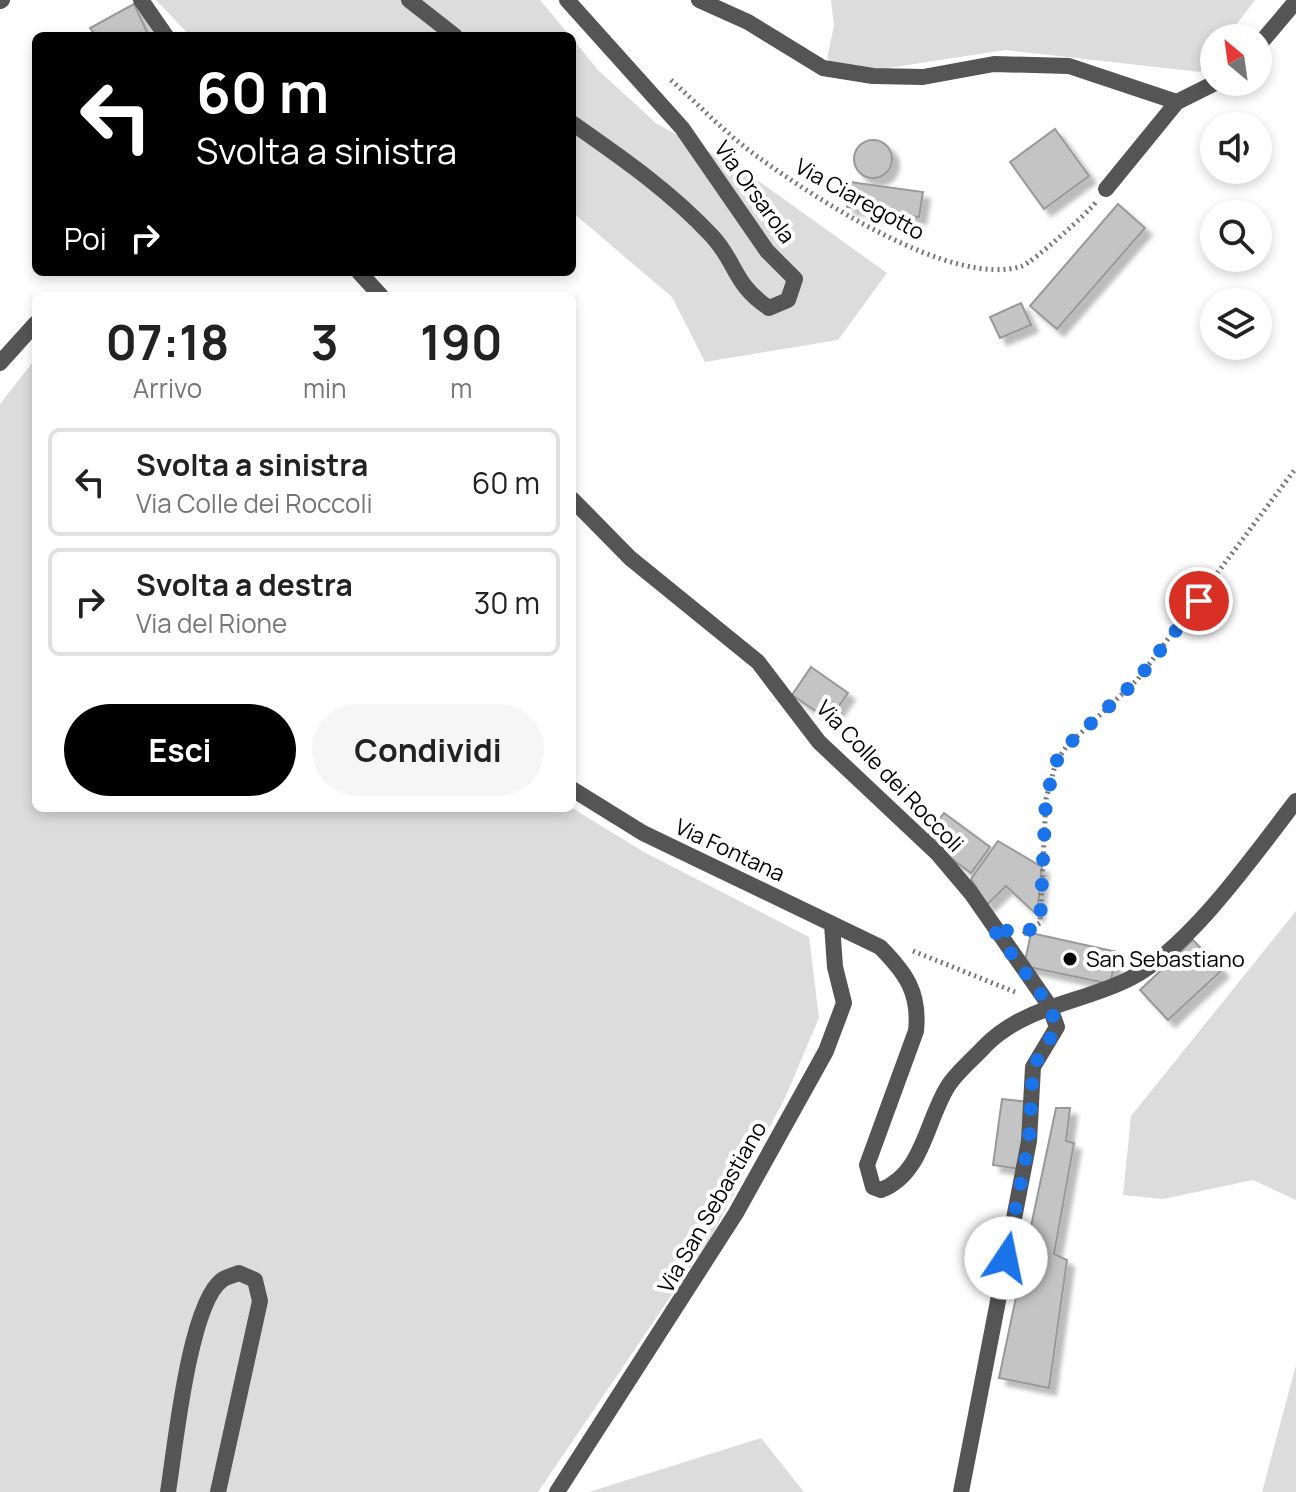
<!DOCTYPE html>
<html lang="it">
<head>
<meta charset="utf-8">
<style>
  :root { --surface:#fff; --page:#f6f6f6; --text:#222; --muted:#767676; --line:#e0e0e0; --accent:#000 }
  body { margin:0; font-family:Manrope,sans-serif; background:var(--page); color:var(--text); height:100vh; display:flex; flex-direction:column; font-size:30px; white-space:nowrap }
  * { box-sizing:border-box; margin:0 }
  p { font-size:26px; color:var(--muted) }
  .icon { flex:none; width:44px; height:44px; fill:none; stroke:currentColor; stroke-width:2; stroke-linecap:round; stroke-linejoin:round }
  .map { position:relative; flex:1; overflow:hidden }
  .side { position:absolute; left:32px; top:292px; width:544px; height:520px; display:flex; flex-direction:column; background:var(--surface); border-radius:12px; box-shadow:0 4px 12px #0003 }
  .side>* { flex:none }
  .banner { position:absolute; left:32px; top:32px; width:544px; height:244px; border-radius:12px; box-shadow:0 4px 12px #0003; background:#000; color:#fff; overflow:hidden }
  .needle { width:52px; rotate:331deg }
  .tools { position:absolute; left:1200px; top:24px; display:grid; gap:16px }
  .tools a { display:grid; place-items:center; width:72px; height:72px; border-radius:50%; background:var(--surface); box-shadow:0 4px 12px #0003; font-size:40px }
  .pin { position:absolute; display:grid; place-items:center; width:68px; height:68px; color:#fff; margin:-34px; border:4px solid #fff; border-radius:50%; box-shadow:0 2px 8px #0007 }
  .me { position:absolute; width:88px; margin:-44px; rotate:11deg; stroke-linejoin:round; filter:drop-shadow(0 0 6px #0008) }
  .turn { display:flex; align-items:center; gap:28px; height:168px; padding:0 32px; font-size:36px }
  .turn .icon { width:104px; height:104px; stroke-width:2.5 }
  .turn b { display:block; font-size:56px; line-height:68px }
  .then { display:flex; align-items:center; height:76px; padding:0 32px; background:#0003; gap:16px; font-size:30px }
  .eta { display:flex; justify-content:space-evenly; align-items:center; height:136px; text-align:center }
  .eta b { font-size:48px; font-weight:700; line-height:56px }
  .cta { display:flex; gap:16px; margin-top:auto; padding:16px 32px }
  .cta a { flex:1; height:92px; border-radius:48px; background:var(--accent); color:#fff; font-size:32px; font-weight:700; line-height:92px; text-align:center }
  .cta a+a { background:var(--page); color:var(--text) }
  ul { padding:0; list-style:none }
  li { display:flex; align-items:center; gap:24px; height:108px; margin:0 16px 12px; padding:0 16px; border:4px solid var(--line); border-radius:12px }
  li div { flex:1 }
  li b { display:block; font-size:30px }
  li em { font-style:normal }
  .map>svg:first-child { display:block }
  .green { fill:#dcdcdc }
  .building { fill:#c4c4c4; stroke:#999; stroke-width:2; filter:url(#shadow) }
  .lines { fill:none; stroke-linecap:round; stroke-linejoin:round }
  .path { stroke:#777; stroke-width:5; stroke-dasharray:2 4; stroke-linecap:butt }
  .minor { stroke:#555; stroke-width:16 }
  .route { stroke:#1a73e8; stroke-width:14; stroke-dasharray:0 25.2 }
  .poi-dot { fill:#000; stroke:#fff; stroke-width:3 }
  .labels { text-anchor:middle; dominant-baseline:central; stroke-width:8; stroke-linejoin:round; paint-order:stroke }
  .street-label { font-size:22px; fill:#000; stroke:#fff }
  .poi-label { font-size:22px; fill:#000; stroke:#fff; text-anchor:start }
</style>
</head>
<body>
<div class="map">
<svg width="1296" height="1492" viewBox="0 0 1296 1492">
  <defs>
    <filter id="shadow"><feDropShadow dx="7" dy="7" stdDeviation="2" flood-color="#0004"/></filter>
  </defs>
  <rect width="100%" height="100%" fill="#fff"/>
  <path class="green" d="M156 0H540L570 36H190Z
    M831 0H1255L1226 38H1214V53L1200 72 1005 50 843 75 827 58 834 26Z
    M572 38 598 70 657 124 743 170 887 273 838 340 705 362 672 297 572 212Z
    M36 358V808H572L644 852 809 937 819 1018 785 1098 711 1237 538 1492H0V404Z
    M1296 911V1200L1253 1180 1163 1199 1123 1195 1131 1116Z
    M1296 1365V1492H1262Z
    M761 1438 804 1492H589Z"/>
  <path class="building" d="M134 4 149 36H96L90 28Z
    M1055 129 1089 176 1044 209 1010 162Z
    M854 159a19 19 0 1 1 38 0a19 19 0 1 1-38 0Z
    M850 182 923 192 919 217 847 207Z
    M1118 204 1145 228 1057 329 1030 306Z
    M1021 303 1031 325 1000 338 990 317Z
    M811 667 848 693 829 720 792 695Z
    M944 813 990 847 971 873 925 839Z
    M998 841 1042 867 1037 915 1006 886 987 905 971 879Z
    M1031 933 1117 952 1110 984 1024 966Z
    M1193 940 1222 970 1168 1020 1140 990Z
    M1002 1099 1029 1102 1020 1169 993 1165Z
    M1056 1108H1070L1066 1141 1074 1143 1054 1254 1067 1260 1049 1388 999 1378Z"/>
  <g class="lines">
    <path class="path" d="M671 80C700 106 727 135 758 157 813 197 953 289 1022 266 1033 262 1088 213 1096 202
      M1023 934 1040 923 1046 799 1056 762 1066 747 1138 679 1296 468
      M913 951 1015 992"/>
    <path class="minor" d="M141 0 166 36
      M409 0 455 36
      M567 0 682 128 767 251 795 279 788 300 769 308C733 284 737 263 712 236 670 191 622 158 572 123
      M699 0 748 22 823 68 873 76 923 77 994 64 1069 66 1177 102 1217 82
      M0 1 2 0
      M1258 46 1296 1
      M1106 189 1177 102
      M359 272 381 296
      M0 363 36 323
      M572 499 630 558 758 662 819 742 938 854 971 893 1049 1005 1057 1027 1033 1067 1029 1141 961 1492
      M572 789 643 833 880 947C906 973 920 993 916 1031L867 1165 873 1187 881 1190C923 1174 926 1121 948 1086 957 1072 973 1059 985 1046 1025 1005 1083 1003 1131 978 1191 946 1254 855 1296 801
      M168 1492C175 1449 189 1304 222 1280 226 1277 234 1275 239 1273L255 1280 260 1301 218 1492
      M557 1492 736 1213 826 1051 844 1003 835 967 832 924"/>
  </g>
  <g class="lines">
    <path class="route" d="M1006 1258 1029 1141 1033 1067 1057 1027 1049 1005 991 926 1022 935 1040 923 1046 799 1056 762 1066 747 1138 679 1199 601"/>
  </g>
  <circle class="poi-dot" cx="1070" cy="959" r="8"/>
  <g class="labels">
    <g class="street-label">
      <text transform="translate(755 192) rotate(54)">Via Orsarola</text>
      <text transform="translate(860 199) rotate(29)">Via Ciaregotto</text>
      <text transform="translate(890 776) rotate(46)">Via Colle dei Roccoli</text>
      <text transform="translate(730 850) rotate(25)">Via Fontana</text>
      <text transform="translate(712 1207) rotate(-60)">Via San Sebastiano</text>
    </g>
    <g class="poi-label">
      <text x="1086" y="959">San Sebastiano</text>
    </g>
  </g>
</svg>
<div class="tools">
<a><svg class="needle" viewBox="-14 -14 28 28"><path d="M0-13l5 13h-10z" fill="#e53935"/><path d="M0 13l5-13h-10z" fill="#767676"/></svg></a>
<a><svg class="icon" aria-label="sound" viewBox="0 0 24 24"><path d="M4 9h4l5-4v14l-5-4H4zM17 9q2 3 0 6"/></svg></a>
<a><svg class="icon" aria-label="search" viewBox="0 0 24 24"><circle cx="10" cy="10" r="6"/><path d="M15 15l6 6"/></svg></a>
<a><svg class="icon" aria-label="layers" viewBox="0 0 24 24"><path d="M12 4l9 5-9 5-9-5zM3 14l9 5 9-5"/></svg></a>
</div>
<div class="pin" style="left:1199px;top:601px;background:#d93025"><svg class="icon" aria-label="arrive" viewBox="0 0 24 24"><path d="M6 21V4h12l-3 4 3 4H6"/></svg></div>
<svg class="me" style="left:1006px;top:1258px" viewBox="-20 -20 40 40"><circle r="19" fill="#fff"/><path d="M0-13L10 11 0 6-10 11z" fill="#1a73e8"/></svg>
<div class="banner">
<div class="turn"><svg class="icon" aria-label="left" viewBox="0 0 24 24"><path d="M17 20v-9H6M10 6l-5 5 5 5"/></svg><div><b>60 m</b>Svolta a sinistra</div></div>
<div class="then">Poi<svg class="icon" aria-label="right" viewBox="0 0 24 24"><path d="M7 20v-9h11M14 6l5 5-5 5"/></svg></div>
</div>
<section class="side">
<div class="eta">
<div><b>07:18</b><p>Arrivo</p></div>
<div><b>3</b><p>min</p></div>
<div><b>190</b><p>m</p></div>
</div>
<ul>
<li><svg class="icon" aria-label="left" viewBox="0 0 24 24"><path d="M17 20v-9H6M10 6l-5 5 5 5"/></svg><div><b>Svolta a sinistra</b><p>Via Colle dei Roccoli</p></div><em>60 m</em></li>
<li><svg class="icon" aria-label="right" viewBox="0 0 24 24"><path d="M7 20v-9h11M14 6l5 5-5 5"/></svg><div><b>Svolta a destra</b><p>Via del Rione</p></div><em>30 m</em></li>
</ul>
<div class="cta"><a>Esci</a><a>Condividi</a></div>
</section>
</div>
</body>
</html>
